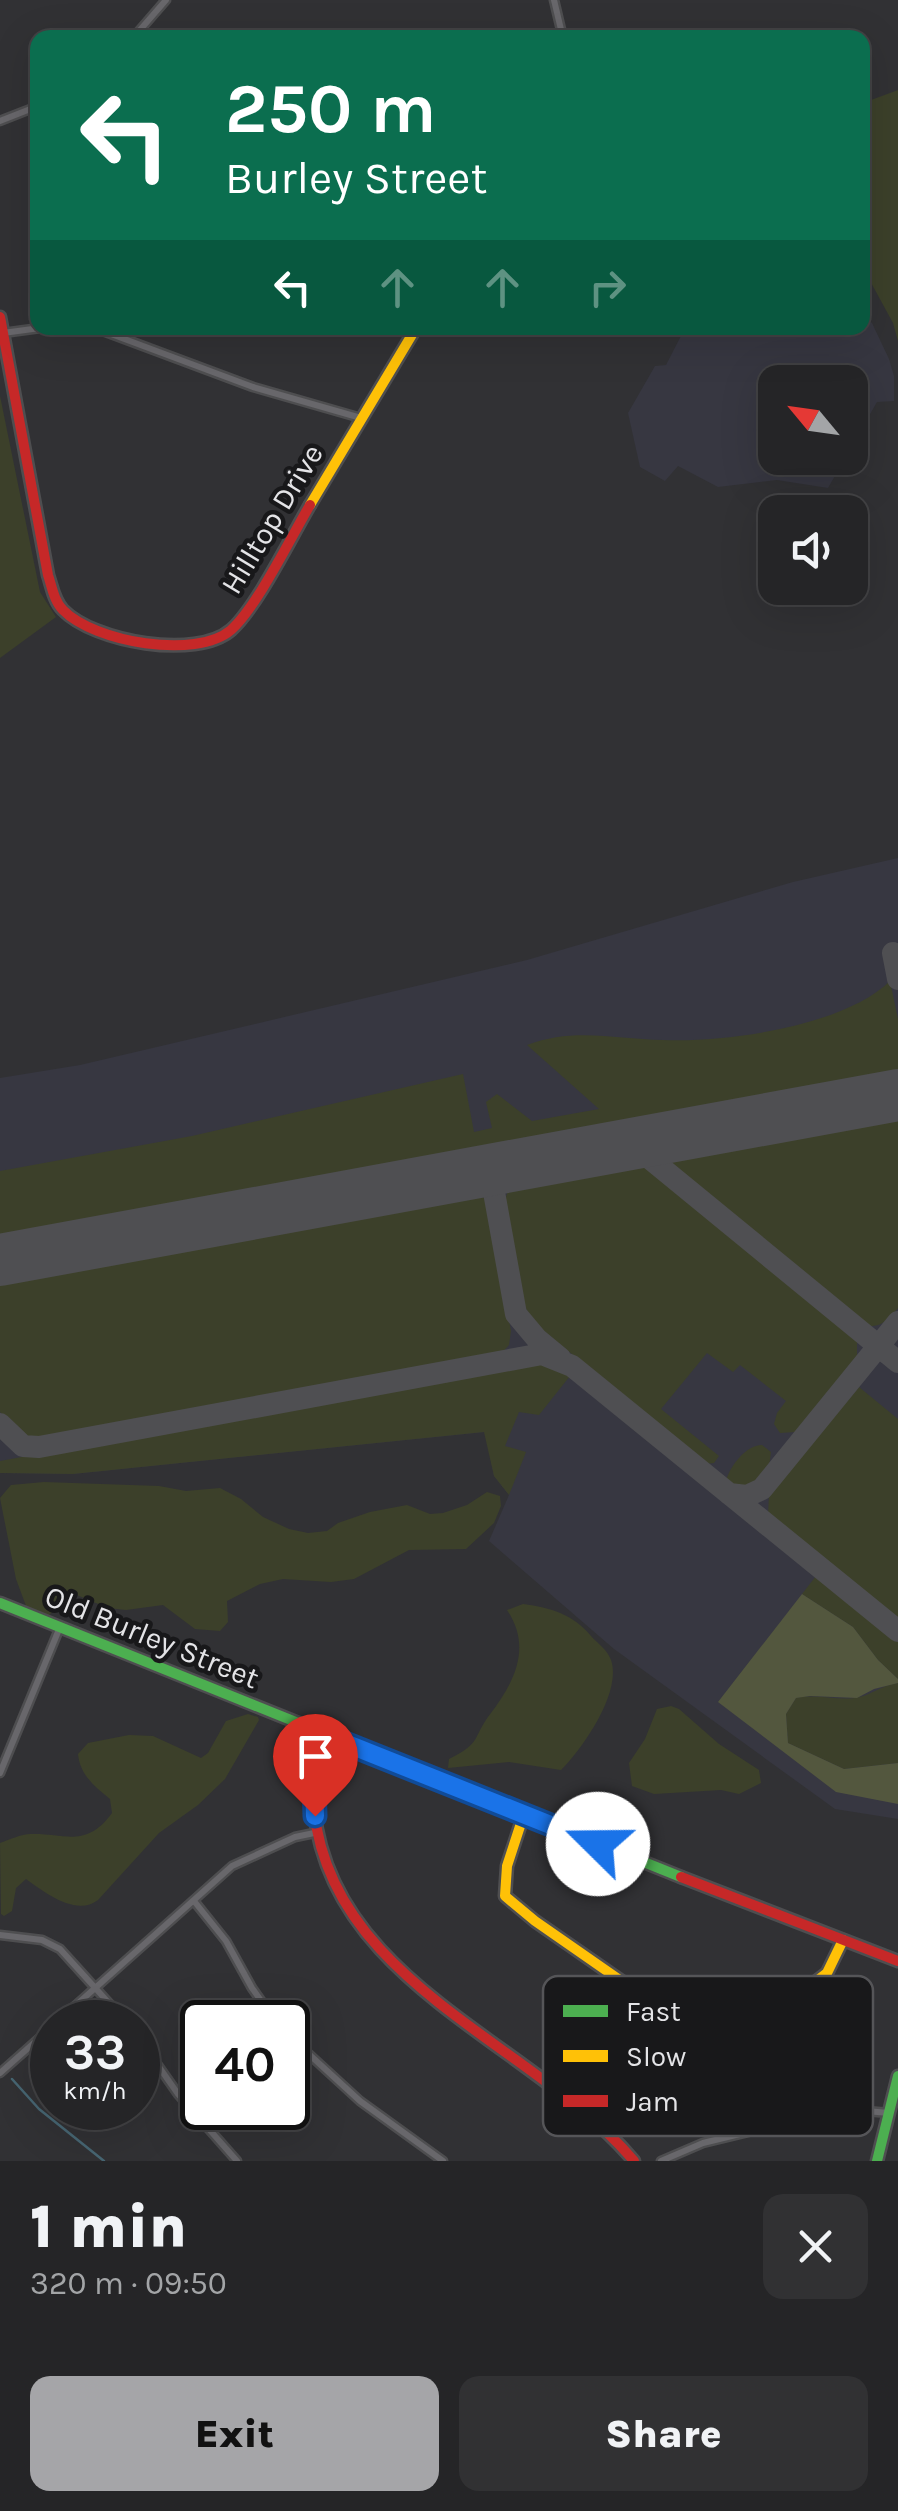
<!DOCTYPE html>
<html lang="en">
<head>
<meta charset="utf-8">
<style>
  :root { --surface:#252527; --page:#313133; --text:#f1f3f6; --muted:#a3a5a7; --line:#424244; --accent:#a5a5a8 }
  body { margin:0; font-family:Karla,sans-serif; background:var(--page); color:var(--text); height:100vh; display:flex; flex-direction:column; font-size:38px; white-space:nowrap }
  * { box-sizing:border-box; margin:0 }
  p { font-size:32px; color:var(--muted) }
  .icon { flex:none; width:55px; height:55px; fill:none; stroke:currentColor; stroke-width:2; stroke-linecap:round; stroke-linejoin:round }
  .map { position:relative; height:2161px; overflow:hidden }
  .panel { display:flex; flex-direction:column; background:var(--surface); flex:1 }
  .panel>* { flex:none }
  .guide { position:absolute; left:30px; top:30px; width:840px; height:305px; border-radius:20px; box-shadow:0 10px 40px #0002,0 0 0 2px var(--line); background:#0b6e4f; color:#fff; overflow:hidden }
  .needle { width:65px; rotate:299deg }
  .fabs { position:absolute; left:758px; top:365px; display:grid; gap:20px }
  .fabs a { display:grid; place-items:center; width:110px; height:110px; border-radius:20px; background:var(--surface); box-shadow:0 10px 40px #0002,0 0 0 2px var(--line); font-size:50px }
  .speed { position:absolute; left:30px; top:2000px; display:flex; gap:20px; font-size:50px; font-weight:700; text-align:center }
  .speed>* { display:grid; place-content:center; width:130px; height:130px; border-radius:50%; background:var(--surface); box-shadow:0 10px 40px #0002,0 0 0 2px var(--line); line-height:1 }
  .speed small { font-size:25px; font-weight:400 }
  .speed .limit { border:5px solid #111; border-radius:15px; background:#fff; color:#111 }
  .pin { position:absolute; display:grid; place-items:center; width:85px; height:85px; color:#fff; margin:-102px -42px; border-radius:50% 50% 50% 0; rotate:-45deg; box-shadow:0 0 10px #0007 }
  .pin .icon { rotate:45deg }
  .me { position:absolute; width:110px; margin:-55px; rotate:292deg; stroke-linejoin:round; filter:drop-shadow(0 0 8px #0008) }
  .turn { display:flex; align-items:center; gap:35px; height:210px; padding:0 30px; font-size:45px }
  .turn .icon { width:130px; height:130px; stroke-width:2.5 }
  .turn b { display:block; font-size:70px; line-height:85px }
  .lanes { display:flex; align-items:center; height:95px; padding:0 30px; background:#0003; justify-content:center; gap:50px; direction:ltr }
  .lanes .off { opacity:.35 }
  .round { display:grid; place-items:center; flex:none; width:105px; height:105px; border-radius:20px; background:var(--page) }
  .summary { display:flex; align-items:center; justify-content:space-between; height:170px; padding:0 30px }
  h1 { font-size:60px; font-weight:800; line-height:75px }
  .primary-button { display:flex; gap:20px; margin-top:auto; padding:20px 30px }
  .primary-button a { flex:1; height:115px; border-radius:20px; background:var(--accent); color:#111; font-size:40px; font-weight:800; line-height:115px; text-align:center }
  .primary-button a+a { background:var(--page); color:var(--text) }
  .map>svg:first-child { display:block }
  .built { fill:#373741 }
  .green { fill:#3c402a }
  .forest { fill:#53573e }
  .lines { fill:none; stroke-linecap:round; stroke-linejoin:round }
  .stream { stroke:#476673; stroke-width:2.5 }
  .taxiway { stroke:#4f4f52; stroke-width:22 }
  .runway { stroke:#4f4f52; stroke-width:52 }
  .street-casing { stroke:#4e4e50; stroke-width:11 }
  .fast-casing { stroke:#4e4e50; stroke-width:15 }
  .slow-casing { stroke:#4e4e50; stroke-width:15 }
  .jam-casing { stroke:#4e4e50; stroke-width:15 }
  .street { stroke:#68676b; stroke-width:6 }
  .fast { stroke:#4caf50; stroke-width:10 }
  .slow { stroke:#ffc107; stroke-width:10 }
  .jam { stroke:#c62828; stroke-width:10 }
  .route-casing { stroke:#114b97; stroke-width:25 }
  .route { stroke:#1a73e8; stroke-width:18 }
  .labels { text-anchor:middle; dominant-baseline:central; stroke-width:9; stroke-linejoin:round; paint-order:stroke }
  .street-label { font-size:30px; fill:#e4e4e7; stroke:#18181a }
  .key { fill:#18181a; stroke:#555558; stroke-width:2.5 }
  .key-label { font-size:28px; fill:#e4e4e7 }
</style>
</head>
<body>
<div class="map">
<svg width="898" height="2161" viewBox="0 0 898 2161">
  <rect width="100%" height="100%" fill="#313134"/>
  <path class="built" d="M863 317 872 323 889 359 894 376V401L877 402 850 449V382H775V458H845L828 488 777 480 718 487 678 466 665 481 640 467 628 413 655 366 666 365 683 332 693 328H862Z
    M898 858V1819L835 1809 614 1649 489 1541 509 1495 494 1476 485 1432 73 1474 0 1473V1078L80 1065 527 960 793 882Z"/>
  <path class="green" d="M898 90V341L893 323 863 268V103Z
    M0 396 40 592 56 617 0 658Z
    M890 981 898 1019V1073L890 1077 0 1241V1171L192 1136 463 1074 474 1132 492 1128 486 1102 497 1094 532 1121 599 1109 527 1045C574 1027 615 1039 663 1040 726 1043 844 1026 890 981Z
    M898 1114V1308C887 1321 877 1332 860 1322L669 1164 674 1155Z
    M633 1161 650 1168 857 1339V1357L795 1432 780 1433 774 1424 777 1413 786 1401 740 1365 733 1372 707 1353 661 1409 719 1456 714 1463 705 1464 533 1322 522 1301 505 1201 508 1190 516 1183Z
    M471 1191 484 1198 488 1208 511 1331 509 1345 500 1355 32 1440 20 1436 0 1412V1278Z
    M544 1361 570 1376 539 1415 519 1412 505 1446 526 1452 509 1495 494 1476 484 1432 73 1474 0 1473V1461Z
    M859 1387 898 1419V1621L768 1515 769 1495Z
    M762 1445 771 1452 769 1467 748 1488 732 1487 726 1481C730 1466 746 1445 762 1445Z
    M44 1482 159 1486 186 1491 220 1488 241 1499 263 1517 289 1529 308 1533 327 1531 338 1523 370 1512 407 1505 430 1514 443 1513 467 1505 487 1492 500 1496 501 1506 494 1523 466 1549 409 1550 354 1579 331 1582 283 1579 260 1584 227 1601 228 1622 220 1631 195 1629 163 1605 126 1610 108 1608 72 1593 49 1615 32 1622 16 1579 0 1498 11 1485Z
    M816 1576 898 1642V1679L878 1660 853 1627 802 1594Z
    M523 1604C551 1608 573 1614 591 1636 598 1644 607 1649 611 1660 622 1692 583 1748 561 1770L509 1762 448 1768 449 1759C483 1742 471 1739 491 1713 515 1681 532 1647 507 1610Z
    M898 1683V1763L844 1769 788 1743 786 1714 796 1698C818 1693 839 1702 860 1697 872 1694 881 1686 898 1683Z
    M671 1706 679 1709 719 1744 759 1770 761 1783 739 1794 721 1790 654 1794 632 1786 629 1763 645 1739 657 1709Z
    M248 1714 258 1717 259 1720 225 1779 198 1805 159 1833 98 1900C76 1917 44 1892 26 1879L16 1888 12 1911 4 1916 1 1914 0 1843C9 1840 21 1834 31 1834 64 1833 86 1849 112 1813L110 1799C95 1787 80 1775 78 1754L88 1743 129 1735 153 1736 201 1758 208 1753 226 1721Z"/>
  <path class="forest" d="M802 1594 853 1627 878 1660 898 1679V1683L874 1689 857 1698 810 1696 796 1698 786 1714 788 1743 844 1769 898 1763V1804L836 1792 718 1702Z"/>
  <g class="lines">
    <path class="stream" d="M12 2079 39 2109 104 2161"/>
    <path class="taxiway" d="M893 953 898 979
      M631 1143 898 1362
      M490 1170 516 1314 537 1339 560 1358
      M0 1424 23 1446 39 1447 542 1354 572 1366 898 1631
      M729 1494 747 1496 762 1489 898 1322"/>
    <path class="runway" d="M0 1260 898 1095"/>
    <defs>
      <path id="street" d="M554 0 563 38
        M133 38 166 0
        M0 121 38 106
        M95 328 253 387 361 418
        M3 333 40 328
        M0 1773 60 1627
        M194 1901 226 1941 252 1988 276 2022
        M0 1935 42 1940 60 1949 126 2022
        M57 2022 232 1866 295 1837 319 1832
        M288 2035 360 2101 443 2161
        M138 2037 178 2094 237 2161
        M0 2073 52 2027
        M661 2161 703 2143 843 2109 889 2113"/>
      <path id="fast" d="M0 1603 681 1877
        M877 2161 898 2076"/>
      <path id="slow" d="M310 505 416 328
        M524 1814 507 1866 505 1896 535 1921 673 2017 809 1987 827 1973 843 1940"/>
      <path id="jam" d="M0 317 48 575C52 587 54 601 63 610 94 642 196 660 231 630 257 607 291 537 310 505
        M319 1733C316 1758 312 1784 314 1809 331 1984 535 2043 634 2161
        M681 1877 898 1961"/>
    </defs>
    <use href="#street" class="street-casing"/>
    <use href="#fast" class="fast-casing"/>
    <use href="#slow" class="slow-casing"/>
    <use href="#jam" class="jam-casing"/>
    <use href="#street" class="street"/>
    <use href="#fast" class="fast"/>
    <use href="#slow" class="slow"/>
    <use href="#jam" class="jam"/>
  </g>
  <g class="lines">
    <defs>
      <path id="route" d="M315 1816 314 1783 320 1733 598 1844"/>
    </defs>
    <use href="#route" class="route-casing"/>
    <use href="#route" class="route"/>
  </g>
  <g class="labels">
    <g class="street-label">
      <text transform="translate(272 519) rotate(-59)">Hilltop Drive</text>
      <text transform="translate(152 1637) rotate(22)">Old Burley Street</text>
    </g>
  </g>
  <rect x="543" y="1976" width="330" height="160" rx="15" class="key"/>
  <rect x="563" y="2005" width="45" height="12" fill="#4caf50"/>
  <rect x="563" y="2050" width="45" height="12" fill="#ffc107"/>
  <rect x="563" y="2095" width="45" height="12" fill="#c62828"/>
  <g class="key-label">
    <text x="626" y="2021">Fast</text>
    <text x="626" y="2066">Slow</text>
    <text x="626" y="2111">Jam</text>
  </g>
</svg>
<div class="fabs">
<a><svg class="needle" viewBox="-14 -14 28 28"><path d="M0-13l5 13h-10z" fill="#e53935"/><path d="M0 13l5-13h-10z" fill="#a3a5a7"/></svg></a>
<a><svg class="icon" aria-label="sound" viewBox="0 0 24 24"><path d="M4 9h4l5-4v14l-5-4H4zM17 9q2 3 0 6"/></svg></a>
</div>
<div class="speed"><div>33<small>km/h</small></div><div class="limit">40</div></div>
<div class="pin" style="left:315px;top:1816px;background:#d93025"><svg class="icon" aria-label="arrive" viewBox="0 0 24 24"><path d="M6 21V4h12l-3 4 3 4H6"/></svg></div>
<svg class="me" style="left:598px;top:1844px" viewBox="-20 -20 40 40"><circle r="19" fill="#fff"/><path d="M0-13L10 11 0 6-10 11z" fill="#1a73e8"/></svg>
<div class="guide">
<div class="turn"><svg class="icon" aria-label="left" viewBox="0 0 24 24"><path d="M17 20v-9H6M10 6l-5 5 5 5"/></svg><div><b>250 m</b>Burley Street</div></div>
<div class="lanes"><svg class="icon" aria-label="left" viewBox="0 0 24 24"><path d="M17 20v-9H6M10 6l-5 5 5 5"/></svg><svg class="icon off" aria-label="ahead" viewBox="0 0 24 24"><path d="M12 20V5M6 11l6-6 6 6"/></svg><svg class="icon off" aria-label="ahead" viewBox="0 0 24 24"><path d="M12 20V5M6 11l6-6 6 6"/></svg><svg class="icon off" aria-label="right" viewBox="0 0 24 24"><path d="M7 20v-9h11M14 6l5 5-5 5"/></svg></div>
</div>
</div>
<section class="panel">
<div class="summary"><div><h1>1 min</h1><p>320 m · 09:50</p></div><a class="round"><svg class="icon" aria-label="close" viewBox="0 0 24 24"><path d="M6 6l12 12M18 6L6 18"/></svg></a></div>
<div class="primary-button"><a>Exit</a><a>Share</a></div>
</section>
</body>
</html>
